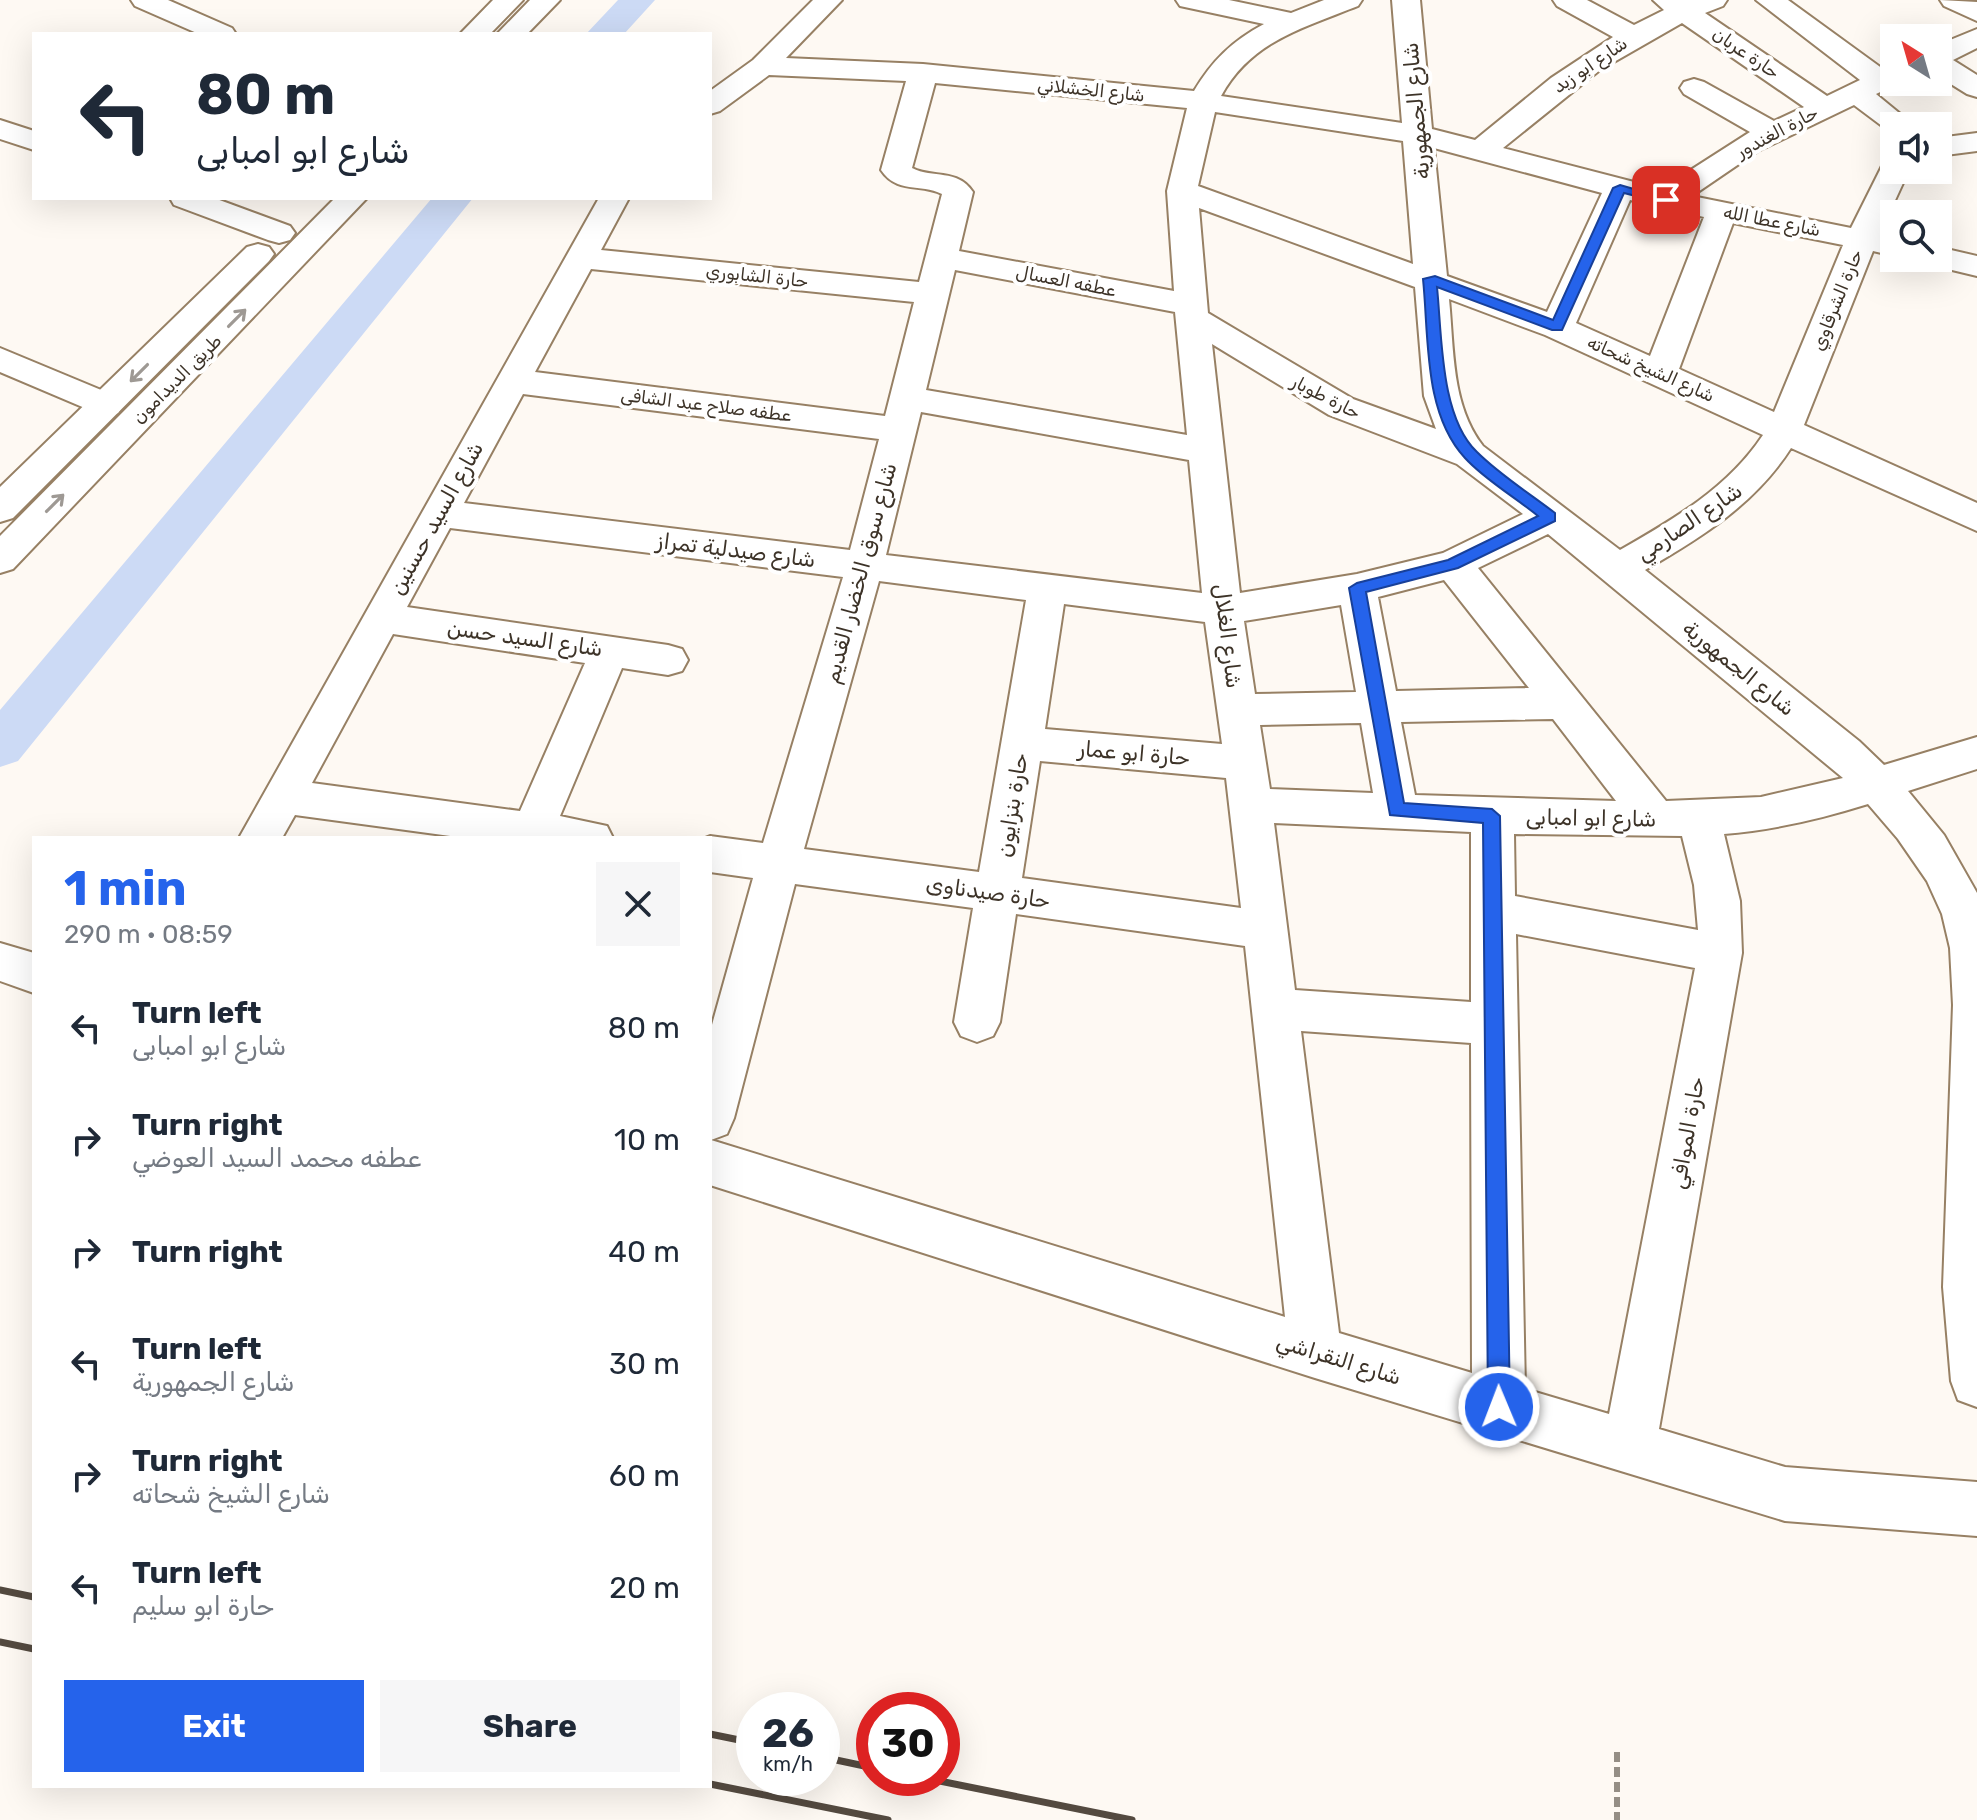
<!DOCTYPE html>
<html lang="en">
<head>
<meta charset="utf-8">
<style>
  :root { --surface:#fff; --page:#f6f6f7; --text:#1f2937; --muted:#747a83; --accent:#2563eb }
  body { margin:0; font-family:Rubik,Cairo,sans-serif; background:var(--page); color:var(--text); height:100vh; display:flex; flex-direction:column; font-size:30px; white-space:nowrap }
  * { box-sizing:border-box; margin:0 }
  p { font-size:26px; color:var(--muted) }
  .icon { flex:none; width:44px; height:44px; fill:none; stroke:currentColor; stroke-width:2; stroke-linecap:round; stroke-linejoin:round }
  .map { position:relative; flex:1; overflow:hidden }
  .panel { position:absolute; left:32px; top:836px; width:680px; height:952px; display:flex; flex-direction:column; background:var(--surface); border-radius:0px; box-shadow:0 8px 32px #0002 }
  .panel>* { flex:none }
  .guide { position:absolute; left:32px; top:32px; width:680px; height:168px; border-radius:0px; box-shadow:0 8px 32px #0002; background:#fff; color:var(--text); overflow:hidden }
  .needle { width:52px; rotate:323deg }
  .fabs { position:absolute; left:1880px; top:24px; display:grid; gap:16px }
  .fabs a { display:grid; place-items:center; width:72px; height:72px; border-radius:0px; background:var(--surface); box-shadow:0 8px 32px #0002; font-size:40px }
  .speed { position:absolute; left:736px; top:1692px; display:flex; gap:16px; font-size:40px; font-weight:700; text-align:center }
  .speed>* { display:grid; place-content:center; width:104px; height:104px; border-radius:50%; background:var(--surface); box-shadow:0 8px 32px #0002; line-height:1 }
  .speed small { font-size:20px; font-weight:400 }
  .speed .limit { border:12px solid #d22; background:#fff; color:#111 }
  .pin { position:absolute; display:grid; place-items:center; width:68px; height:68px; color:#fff; margin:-34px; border-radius:16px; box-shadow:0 4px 12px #0006 }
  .me { position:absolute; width:88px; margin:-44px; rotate:359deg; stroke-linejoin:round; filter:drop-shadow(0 0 6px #0008) }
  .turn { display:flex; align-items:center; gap:28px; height:168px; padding:0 32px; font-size:36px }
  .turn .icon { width:104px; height:104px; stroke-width:2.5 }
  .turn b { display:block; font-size:56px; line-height:68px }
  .round { display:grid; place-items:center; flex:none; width:84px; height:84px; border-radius:0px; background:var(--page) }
  .head { display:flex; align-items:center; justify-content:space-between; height:136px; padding:0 32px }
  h1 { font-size:48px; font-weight:700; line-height:60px; color:var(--accent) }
  .action { display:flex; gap:16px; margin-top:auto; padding:16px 32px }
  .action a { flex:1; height:92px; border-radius:0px; background:var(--accent); color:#fff; font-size:32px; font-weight:700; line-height:92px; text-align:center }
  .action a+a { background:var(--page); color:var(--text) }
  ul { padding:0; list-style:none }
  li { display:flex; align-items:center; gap:24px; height:112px; padding:0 32px }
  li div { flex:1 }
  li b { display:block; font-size:30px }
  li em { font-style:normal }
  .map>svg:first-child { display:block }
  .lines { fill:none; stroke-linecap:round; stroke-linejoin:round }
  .canal { fill:#ccdaf5; fill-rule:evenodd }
  .minor-casing { stroke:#978064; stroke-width:4 }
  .major-casing { stroke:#978064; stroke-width:4 }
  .path { stroke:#958e85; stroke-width:6; stroke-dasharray:10 5; stroke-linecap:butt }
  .minor { fill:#fff; fill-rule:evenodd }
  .major { fill:#fff; fill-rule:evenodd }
  .rail { stroke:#544a40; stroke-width:7 }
  .oneway { stroke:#9e9994 }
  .route { fill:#2563eb; stroke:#184099; stroke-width:2 }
  .labels { text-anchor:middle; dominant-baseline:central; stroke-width:8; stroke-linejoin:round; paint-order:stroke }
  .far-street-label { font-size:18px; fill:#3d3328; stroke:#fff }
  .street-label { font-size:22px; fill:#3d3328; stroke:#fff }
</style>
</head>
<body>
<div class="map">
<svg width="1977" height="1820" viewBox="0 0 1977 1820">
  <rect width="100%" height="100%" fill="#fef9f3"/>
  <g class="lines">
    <path class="canal" d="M618 0H655L624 34H586Z
      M432 198H473L18 761 0 767V710Z"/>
    <defs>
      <path id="minor" d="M131 0H168L232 28 236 34H199L135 6Z
        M813 0H842L786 58 923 64 1194 91C1212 61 1232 41 1264 24L1180 6 1176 0H1229L1291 13 1324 0H1362L1358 6C1303 28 1251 41 1221 96L1402 123 1392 0H1420L1432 129 1475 140 1551 78 1613 37 1557 6 1553 0H1587L1634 25 1664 10 1653 0H1727L1723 6 1705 13 1827 96 1860 80 1756 0H1788L1883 69 1894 66V82H1902L1876 94 1915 126H1894V133L1890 132 1854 105 1758 151 1692 196 1851 228 1883 164 1894 161V170H1909L1880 233 1894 236V256L1873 251 1804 425 1977 503V531L1791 448C1755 504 1702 537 1645 570L1859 741 1884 765 1977 737V769L1908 791 1944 835 1977 893V1407L1958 1400 1951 1381 1943 1287 1953 1005 1950 948 1942 914 1927 881 1898 839 1868 804C1820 819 1774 830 1724 834L1740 901 1742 953 1659 1429 1785 1467 1977 1482V1536L1785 1521 1315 1378 710 1185V1032L753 878 710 872V838H705L710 836 763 843 843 577 450 528 407 607 668 645 682 649 688 660 682 671 668 675 622 668 560 816 607 826 613 838H465L295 815 282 838H239L599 198H629L601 250 919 282 942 194C920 183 897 194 881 170L906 81 769 75 720 111 710 114V91L753 60ZM1682 23 1804 107 1774 121 1704 82 1694 79 1684 82 1680 88 1684 94 1750 132 1661 189 1503 148 1600 70ZM935 83 1187 108 1167 191 1174 291 959 251 973 192C957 168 933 179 912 168ZM1215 112 1403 141 1413 264 1198 186ZM1434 148 1602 193 1547 312 1447 276ZM1630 200 1704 217 1650 356 1576 323ZM1199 208 1415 287 1424 396 1436 429 1353 399 1208 313ZM1733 223 1843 245 1774 412 1679 369ZM591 269 914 302 885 416 535 372ZM955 270 1175 312 1187 435 926 390ZM1449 299 1545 335 1763 435C1728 488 1674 519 1620 550L1483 446C1451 405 1454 349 1449 299ZM1212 344 1329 415 1457 464 1523 514 1443 553 1357 574 1240 593ZM523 394 879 439 850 550 464 503ZM921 412 1189 460 1202 593 886 555ZM1548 534 1843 778 1761 797 1666 801 1478 568ZM1444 580 1529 688 1396 691 1378 597ZM879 581 1026 600 979 872 804 849ZM1064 604 1205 622 1222 744 1045 729ZM1341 605 1356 692 1255 694 1244 621ZM393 634 585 663 520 811 312 783ZM1553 719 1616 801 1415 795 1401 722ZM1361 723 1373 793 1270 789 1260 725ZM1040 761 1226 778 1241 908 1022 878ZM1274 823 1471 832V1002L1295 990ZM1514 834 1682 836 1694 885 1698 930 1515 896ZM795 884 973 908 954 1022 961 1036 977 1042 993 1036 1000 1022 1016 914 1245 946 1285 1317 711 1140 727 1134 734 1118ZM1516 934 1695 968 1609 1414 1525 1389ZM1301 1031 1471 1043 1472 1373 1339 1333Z
        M1940 0 1977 2V21L1944 6Z
        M1977 29V48L1953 60 1977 75V97L1967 94 1938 76V45Z
        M0 120 34 131V150L0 139Z
        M1977 133V151L1938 156V138Z
        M170 198H214L290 226 295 233 290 240 279 243 268 240 174 205Z
        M1938 247 1977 256V276L1927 264 1923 258H1938Z
        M0 348 118 397 123 405 118 413 106 417 0 372Z
        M0 943 34 953V993L0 981Z"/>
      <path id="major" d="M493 0H523L490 34H460Z
        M530 0H560L527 34H497Z
        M335 198H367L13 569 0 573V536Z
        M258 244 269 247 274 254 269 261 13 518 0 522V487L247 247Z"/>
    </defs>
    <use href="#minor" class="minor-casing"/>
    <use href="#major" class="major-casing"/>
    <path class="path" d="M1617 1752V1820"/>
    <use href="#minor" class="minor"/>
    <use href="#major" class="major"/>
    <path class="rail" d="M0 1590 34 1597
      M0 1642 34 1649
      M710 1734 754 1743
      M822 1757 874 1768
      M925 1778 1132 1820
      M710 1784 888 1820"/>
  </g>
  <defs><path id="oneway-shaft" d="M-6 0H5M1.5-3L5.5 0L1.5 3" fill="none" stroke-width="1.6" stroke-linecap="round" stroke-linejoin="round" transform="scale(2)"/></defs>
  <g class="oneway">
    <use href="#oneway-shaft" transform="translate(237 318) rotate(-45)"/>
    <use href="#oneway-shaft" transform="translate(139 373) rotate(135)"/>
    <use href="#oneway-shaft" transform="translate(55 503) rotate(-45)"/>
  </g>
  <path class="route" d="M1620 185 1672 200 1666 204 1624 193 1562 330H1552L1437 287C1442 335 1440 417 1477 452 1500 475 1529 493 1555 513V521L1458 568 1366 592 1404 803 1492 809 1500 816 1510 1407 1506 1415 1499 1418 1491 1415 1488 1407 1483 823 1390 815 1349 588 1357 583 1448 560 1538 516C1515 497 1485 480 1465 458 1423 413 1429 336 1423 279L1435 276 1553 320 1613 188Z"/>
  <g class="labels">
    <g class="far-street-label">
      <text transform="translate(1746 53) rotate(34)">حارة عربان</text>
      <text transform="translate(1590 65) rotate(-34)">شارع ابو زيد</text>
      <text transform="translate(1091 90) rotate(6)">شارع الخشلاني</text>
      <text transform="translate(1777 132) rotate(-28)">حارة الغندور</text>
      <text transform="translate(1772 221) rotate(11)">شارع عطا الله</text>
      <text transform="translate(757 276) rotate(6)">حارة الشابوري</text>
      <text transform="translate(1066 281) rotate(11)">عطفه العسال</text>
      <text transform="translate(1837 300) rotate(-68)">حارة الشرقاوي</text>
      <text transform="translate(1651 369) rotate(24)">شارع الشيخ شحاته</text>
      <text transform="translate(177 379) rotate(-45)">طريق الديدامون</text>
      <text transform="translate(1326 397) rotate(27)">حارة طوبار</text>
      <text transform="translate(706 405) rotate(7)">عطفه صلاح عبد الشافى</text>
    </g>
    <g class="street-label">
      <text transform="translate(1416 111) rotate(-95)">شارع الجمهورية</text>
      <text transform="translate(436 518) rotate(-61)">شارع السيد حسنين</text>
      <text transform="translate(1689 522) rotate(-34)">شارع الصارمي</text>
      <text transform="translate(736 550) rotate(7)">شارع صيدلية تمراز</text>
      <text transform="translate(860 573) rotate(-75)">شارع سوق الخضار القديم</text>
      <text transform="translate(1228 636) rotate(83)">شارع الغلال</text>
      <text transform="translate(525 638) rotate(8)">شارع السيد حسن</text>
      <text transform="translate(1739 668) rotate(39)">شارع الجمهورية</text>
      <text transform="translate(1134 753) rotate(5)">حارة ابو عمار</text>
      <text transform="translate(1012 805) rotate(-81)">حارة بنزايون</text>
      <text transform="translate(1591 818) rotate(1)">شارع ابو امبابى</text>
      <text transform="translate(988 892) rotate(8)">حارة صيدناوى</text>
      <text transform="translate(1687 1133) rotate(-80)">حارة الموافي</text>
      <text transform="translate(1339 1359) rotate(17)">شارع النقراشي</text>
    </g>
  </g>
</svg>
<div class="fabs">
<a><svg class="needle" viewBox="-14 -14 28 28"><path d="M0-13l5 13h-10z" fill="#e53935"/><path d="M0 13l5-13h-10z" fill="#747a83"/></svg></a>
<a><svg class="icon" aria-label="sound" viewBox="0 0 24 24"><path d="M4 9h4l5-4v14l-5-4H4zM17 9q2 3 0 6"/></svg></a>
<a><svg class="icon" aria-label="search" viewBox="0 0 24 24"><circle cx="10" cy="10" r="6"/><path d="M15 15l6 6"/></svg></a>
</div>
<div class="speed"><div>26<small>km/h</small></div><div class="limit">30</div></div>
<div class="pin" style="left:1666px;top:200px;background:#d93025"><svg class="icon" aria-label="arrive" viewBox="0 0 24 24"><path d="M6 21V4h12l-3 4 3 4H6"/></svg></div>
<svg class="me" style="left:1499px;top:1407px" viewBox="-20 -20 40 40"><circle r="17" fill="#2563eb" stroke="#fff" stroke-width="3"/><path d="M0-11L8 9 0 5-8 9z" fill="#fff"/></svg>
<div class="guide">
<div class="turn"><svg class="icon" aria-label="left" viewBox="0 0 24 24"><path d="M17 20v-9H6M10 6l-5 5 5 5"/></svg><div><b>80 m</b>شارع ابو امبابى</div></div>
</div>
<section class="panel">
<div class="head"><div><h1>1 min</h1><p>290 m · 08:59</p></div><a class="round"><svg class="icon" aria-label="close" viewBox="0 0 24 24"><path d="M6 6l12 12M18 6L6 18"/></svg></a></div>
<ul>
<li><svg class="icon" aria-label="left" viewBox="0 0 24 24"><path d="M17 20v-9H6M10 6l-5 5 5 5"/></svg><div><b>Turn left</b><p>شارع ابو امبابى</p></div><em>80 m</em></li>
<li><svg class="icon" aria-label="right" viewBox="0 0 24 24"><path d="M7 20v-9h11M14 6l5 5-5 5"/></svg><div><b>Turn right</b><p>عطفه محمد السيد العوضي</p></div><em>10 m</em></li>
<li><svg class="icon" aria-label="right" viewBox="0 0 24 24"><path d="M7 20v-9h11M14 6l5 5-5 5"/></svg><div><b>Turn right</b></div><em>40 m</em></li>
<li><svg class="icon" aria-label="left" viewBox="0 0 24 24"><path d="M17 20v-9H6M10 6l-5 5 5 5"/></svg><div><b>Turn left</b><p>شارع الجمهورية</p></div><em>30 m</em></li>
<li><svg class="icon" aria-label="right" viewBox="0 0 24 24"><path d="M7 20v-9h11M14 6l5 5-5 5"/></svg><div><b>Turn right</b><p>شارع الشيخ شحاته</p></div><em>60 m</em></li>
<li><svg class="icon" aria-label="left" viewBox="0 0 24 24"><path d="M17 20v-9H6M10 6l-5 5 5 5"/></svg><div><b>Turn left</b><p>حارة ابو سليم</p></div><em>20 m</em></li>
</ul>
<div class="action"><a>Exit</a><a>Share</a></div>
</section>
</div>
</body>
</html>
